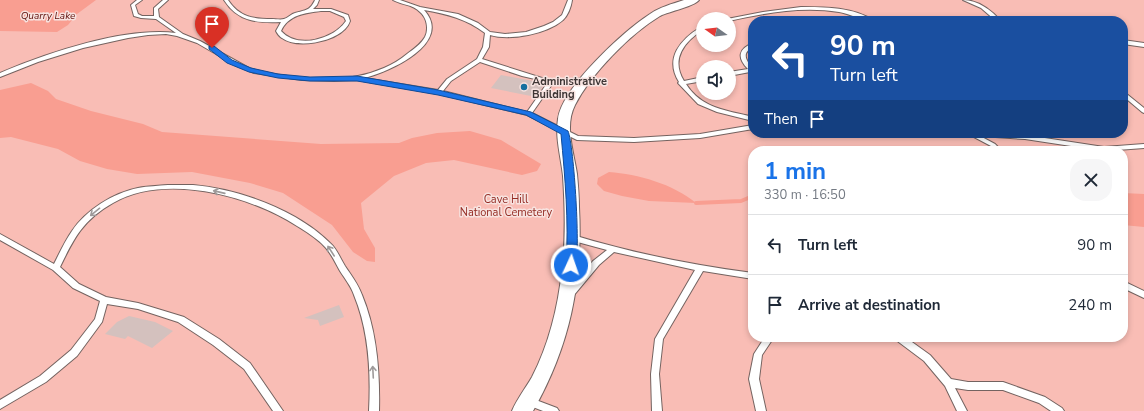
<!DOCTYPE html>
<html lang="en">
<head>
<meta charset="utf-8">
<style>
  :root { --surface:#fff; --page:#f6f6f7; --text:#1f2937; --muted:#747a83; --line:#e0e1e3; --accent:#1a73e8 }
  body { margin:0; font-family:"Nunito Sans",sans-serif; background:var(--page); color:var(--text); height:100vh; display:flex; flex-direction:column; font-size:15px; white-space:nowrap }
  * { box-sizing:border-box; margin:0 }
  p { font-size:13px; color:var(--muted) }
  .icon { flex:none; width:22px; height:22px; fill:none; stroke:currentColor; stroke-width:2; stroke-linecap:round; stroke-linejoin:round }
  .map { position:relative; flex:1; overflow:hidden }
  .side { position:absolute; left:748px; top:146px; width:380px; height:196px; display:flex; flex-direction:column; background:var(--surface); border-radius:16px; box-shadow:0 2px 6px #0003 }
  .side>* { flex:none }
  .banner { position:absolute; left:748px; top:16px; width:380px; height:122px; border-radius:16px; box-shadow:0 2px 6px #0003; background:#1a4fa0; color:#fff; overflow:hidden }
  .needle { width:26px; rotate:284deg }
  .tools { position:absolute; left:696px; top:12px; display:grid; gap:8px }
  .tools a { display:grid; place-items:center; width:40px; height:40px; border-radius:50%; background:var(--surface); box-shadow:0 2px 6px #0003; font-size:20px }
  .pin { position:absolute; display:grid; place-items:center; width:34px; height:34px; color:#fff; margin:-41px -17px; border-radius:50% 50% 50% 0; rotate:-45deg; box-shadow:0 0 4px #0007 }
  .pin .icon { rotate:45deg }
  .me { position:absolute; width:44px; margin:-22px; rotate:3deg; stroke-linejoin:round; filter:drop-shadow(0 0 3px #0008) }
  .turn { display:flex; align-items:center; gap:14px; height:84px; padding:0 16px; font-size:18px }
  .turn .icon { width:52px; height:52px; stroke-width:2.5 }
  .turn b { display:block; font-size:28px; line-height:34px }
  .then { display:flex; align-items:center; height:38px; padding:0 16px; background:#0003; gap:8px; font-size:15px }
  .round { display:grid; place-items:center; flex:none; width:42px; height:42px; border-radius:16px; background:var(--page) }
  .summary { display:flex; align-items:center; justify-content:space-between; height:68px; padding:0 16px }
  h1 { font-size:24px; font-weight:700; line-height:30px; color:var(--accent) }
  ul { padding:0; list-style:none }
  li { display:flex; align-items:center; gap:12px; height:60px; padding:0 16px; border-top:1px solid var(--line) }
  li div { flex:1 }
  li b { display:block; font-size:15px }
  li em { font-style:normal }
  .map>svg:first-child { display:block }
  .green { fill:#f9bdb5; fill-rule:evenodd }
  .water { fill:#f99e91 }
  .lines { fill:none; stroke-linecap:round; stroke-linejoin:round }
  .stream { stroke:#f99e91; stroke-width:4 }
  .building { fill:#d4c1be }
  .lane-casing { stroke:#746360; stroke-width:2 }
  .street-casing { stroke:#746360; stroke-width:2 }
  .lane { fill:#fff; fill-rule:evenodd }
  .street { fill:#fff; fill-rule:evenodd }
  .oneway { stroke:#9e9a9a }
  .route { fill:#1a73e8; stroke:#114b97 }
  .poi-dot { fill:#15709f; stroke:#f7e3e0; stroke-width:1.5 }
  .labels { text-anchor:middle; dominant-baseline:central; stroke-width:3; stroke-linejoin:round; paint-order:stroke }
  .far-water-label { font-size:10px; font-style:italic; fill:#5f100c; stroke:#f7e3e0 }
  .poi-label { font-size:11px; font-weight:bold; fill:#3e3635; stroke:#f7e3e0; text-anchor:start }
  .park-label { font-size:11px; fill:#942c24; stroke:#f7e3e0 }
</style>
</head>
<body>
<div class="map">
<svg width="1144" height="411" viewBox="0 0 1144 411">
  <rect width="100%" height="100%" fill="#f7e3e0"/>
  <path class="green" d="M0 0H1144V411H0ZM703 19H729V45H703ZM753 21H1123V133H753ZM703 67H729V93H703ZM753 151H1123V337H753Z"/>
  <path class="water" d="M0 0H96L77 14 68 25 57 32 0 31Z
    M31 83 48 91 56 99 91 111 143 124 162 132 321 144 399 143 412 138 437 133 470 131 501 140 541 164 537 171 522 175 454 160 426 163 394 176 361 203 364 229 375 248V262L367 261 353 252 332 225 283 193 250 183 192 172 137 174 107 169 80 161 58 149 11 137 0 138V90Z
    M609 172C638 174 673 184 696 203L649 201 622 196 604 191 597 184 598 178Z
    M1123 193 1144 194V227L1123 225Z"/>
  <g class="lines">
    <path class="stream" d="M696 203 741 201 753 196"/>
  </g>
  <path class="building" d="M501 75 545 83 536 97 491 88Z
    M339 305 344 317 320 326 318 320 304 318Z
    M129 316 155 322 173 331 152 348 128 336 125 339 105 334 117 322Z"/>
  <g class="lines">
    <defs>
      <path id="lane" d="M137 0H142L135 5 138 14 142 16H154V8L163 0H168L158 9 159 17 183 34 200 41 249 68C277 77 329 82 358 76 375 73 394 65 407 54 414 49 421 44 425 37 429 29 427 18 420 12 413 4 401 5 393 0H400L420 7 458 14 478 23 490 32 505 34 526 32 544 26 553 22 562 15 568 0H572C571 7 568 15 563 20 547 34 510 41 490 35L489 47 482 59 542 78 555 80 586 78 589 80 586 82 553 83 532 113 578 136 634 138 700 134 753 125V129L700 138 634 142 577 140 527 115 439 94 357 80 334 81 302 80 254 73 235 65 197 43 177 36 166 34 148 35 128 38 83 48 38 62 0 77V73C47 53 124 27 176 33L156 19 141 18 134 16 131 5ZM424 10C447 14 467 19 485 33L483 47 477 59 447 79 438 90 364 78C389 72 454 43 424 10ZM480 62 522 76 548 82 527 112 443 91 451 81Z
        M224 0H228C239 17 253 19 272 19 275 19 281 20 284 19 288 18 291 14 295 13 305 10 310 11 315 0H319L317 5 313 9H331L348 15 350 21C349 24 347 27 345 29 333 42 297 49 282 38 280 37 277 33 276 31L281 22C257 23 238 22 224 0ZM321 11H330L344 17 346 21C333 40 297 49 281 31 288 15 305 13 321 11Z
        M963 0C978 0 991 10 1001 21H996L981 8Z
        M801 7C824 7 855 7 874 21 862 21 851 14 839 12 802 6 765 13 729 21V19H727L763 12Z
        M701 27H703V30C685 41 670 59 684 81L703 77V81L686 84C702 109 726 110 753 117V121L717 112 698 104 678 83 679 82C664 58 681 39 701 27Z
        M1123 40 1144 43V47L1123 44Z
        M753 43V47C741 53 746 61 753 68V73L750 72 729 76V72L748 69C737 58 738 49 753 43Z
        M1123 91 1144 108V113L1142 112 1123 96Z
        M965 133H994L1025 135 1104 147 1144 144V148L1104 151 1025 139 980 136 995 144 1002 151H995L991 146 974 137 973 135 966 134Z
        M168 185C176 185 185 185 193 185 239 189 297 210 330 243 337 249 340 258 345 266 351 275 358 284 362 295 377 331 380 372 379 411H369C371 372 369 331 354 295 351 286 345 279 340 271 336 264 332 255 326 248 318 239 307 232 297 226 249 195 165 173 113 203 83 220 74 238 60 267L79 284 106 297 138 303 184 317 219 339 250 363 283 411H273L244 369 213 345 178 322 138 309 107 304 102 322 77 356 46 382 0 409V400L40 376 71 350 95 319 100 301 73 288 53 270 0 240V234L54 264C60 252 65 241 72 231 86 210 113 193 138 188 148 186 158 186 168 185Z
        M573 235C632 253 692 265 753 273V279L703 271 663 339 659 374 662 411H652L651 374 655 339 695 270 614 252 599 265 574 295 571 296 568 295 567 293 568 291 593 261 607 250 570 240 569 238 570 236Z
        M1123 281 1144 291V298L1123 288Z
        M765 337H774L762 355 759 379 766 411H756L749 379 754 354Z
        M895 337H905L930 355 951 379 968 382H1003L1045 397 1062 408 1064 411H1051L1039 403 1003 390H968L955 388 967 411H957L945 386 924 361 896 340Z
        M528 397 557 408 559 411H543L525 404 523 401 525 398Z"/>
      <path id="street" d="M684 0H699C693 7 670 11 660 16 630 34 591 74 575 105 564 126 574 153 577 174 578 185 579 196 579 207 583 282 570 346 533 411H512C517 399 525 389 532 377 549 344 558 307 562 270 566 239 565 207 563 176 561 157 555 138 558 119 562 87 624 31 650 14 660 7 672 4 684 0Z"/>
    </defs>
    <use href="#lane" class="lane-casing"/>
    <use href="#street" class="street-casing"/>
    <use href="#lane" class="lane"/>
    <use href="#street" class="street"/>
  </g>
  <defs><path id="oneway-shaft" d="M-6 0H5M1.5-3L5.5 0L1.5 3" fill="none" stroke-width="1.6" stroke-linecap="round" stroke-linejoin="round"/></defs>
  <g class="oneway">
    <use href="#oneway-shaft" transform="translate(219 192) rotate(-167)"/>
    <use href="#oneway-shaft" transform="translate(95 212) rotate(141)"/>
    <use href="#oneway-shaft" transform="translate(331 251) rotate(-123)"/>
    <use href="#oneway-shaft" transform="translate(373 372) rotate(-93)"/>
  </g>
  <path class="route" d="M209 46H214L232 60 251 68 278 74 310 77 357 76 438 90 531 112 568 131C574 145 581 256 575 268L571 269 566 265C569 221 565 178 561 134L526 115 438 95 357 81H310L278 78 249 72 227 63 209 49Z"/>
  <circle class="poi-dot" cx="524" cy="87" r="4"/>
  <g class="labels">
    <g class="far-water-label">
      <text x="48" y="16">Quarry Lake</text>
    </g>
    <g class="poi-label">
      <text x="532" y="81">Administrative<tspan x="532" dy="13">Building</tspan></text>
    </g>
    <g class="park-label">
      <text x="506" y="199">Cave Hill<tspan x="506" dy="13">National Cemetery</tspan></text>
    </g>
  </g>
</svg>
<div class="tools">
<a><svg class="needle" viewBox="-14 -14 28 28"><path d="M0-13l5 13h-10z" fill="#e53935"/><path d="M0 13l5-13h-10z" fill="#747a83"/></svg></a>
<a><svg class="icon" aria-label="sound" viewBox="0 0 24 24"><path d="M4 9h4l5-4v14l-5-4H4zM17 9q2 3 0 6"/></svg></a>
</div>
<div class="pin" style="left:212px;top:48px;background:#d93025"><svg class="icon" aria-label="arrive" viewBox="0 0 24 24"><path d="M6 21V4h12l-3 4 3 4H6"/></svg></div>
<svg class="me" style="left:571px;top:265px" viewBox="-20 -20 40 40"><circle r="17" fill="#1a73e8" stroke="#fff" stroke-width="3"/><path d="M0-11L8 9 0 5-8 9z" fill="#fff"/></svg>
<div class="banner">
<div class="turn"><svg class="icon" aria-label="left" viewBox="0 0 24 24"><path d="M17 20v-9H6M10 6l-5 5 5 5"/></svg><div><b>90 m</b>Turn left</div></div>
<div class="then">Then<svg class="icon" aria-label="arrive" viewBox="0 0 24 24"><path d="M6 21V4h12l-3 4 3 4H6"/></svg></div>
</div>
<section class="side">
<div class="summary"><div><h1>1 min</h1><p>330 m · 16:50</p></div><a class="round"><svg class="icon" aria-label="close" viewBox="0 0 24 24"><path d="M6 6l12 12M18 6L6 18"/></svg></a></div>
<ul>
<li><svg class="icon" aria-label="left" viewBox="0 0 24 24"><path d="M17 20v-9H6M10 6l-5 5 5 5"/></svg><div><b>Turn left</b></div><em>90 m</em></li>
<li><svg class="icon" aria-label="arrive" viewBox="0 0 24 24"><path d="M6 21V4h12l-3 4 3 4H6"/></svg><div><b>Arrive at destination</b></div><em>240 m</em></li>
</ul>
</section>
</div>
</body>
</html>
